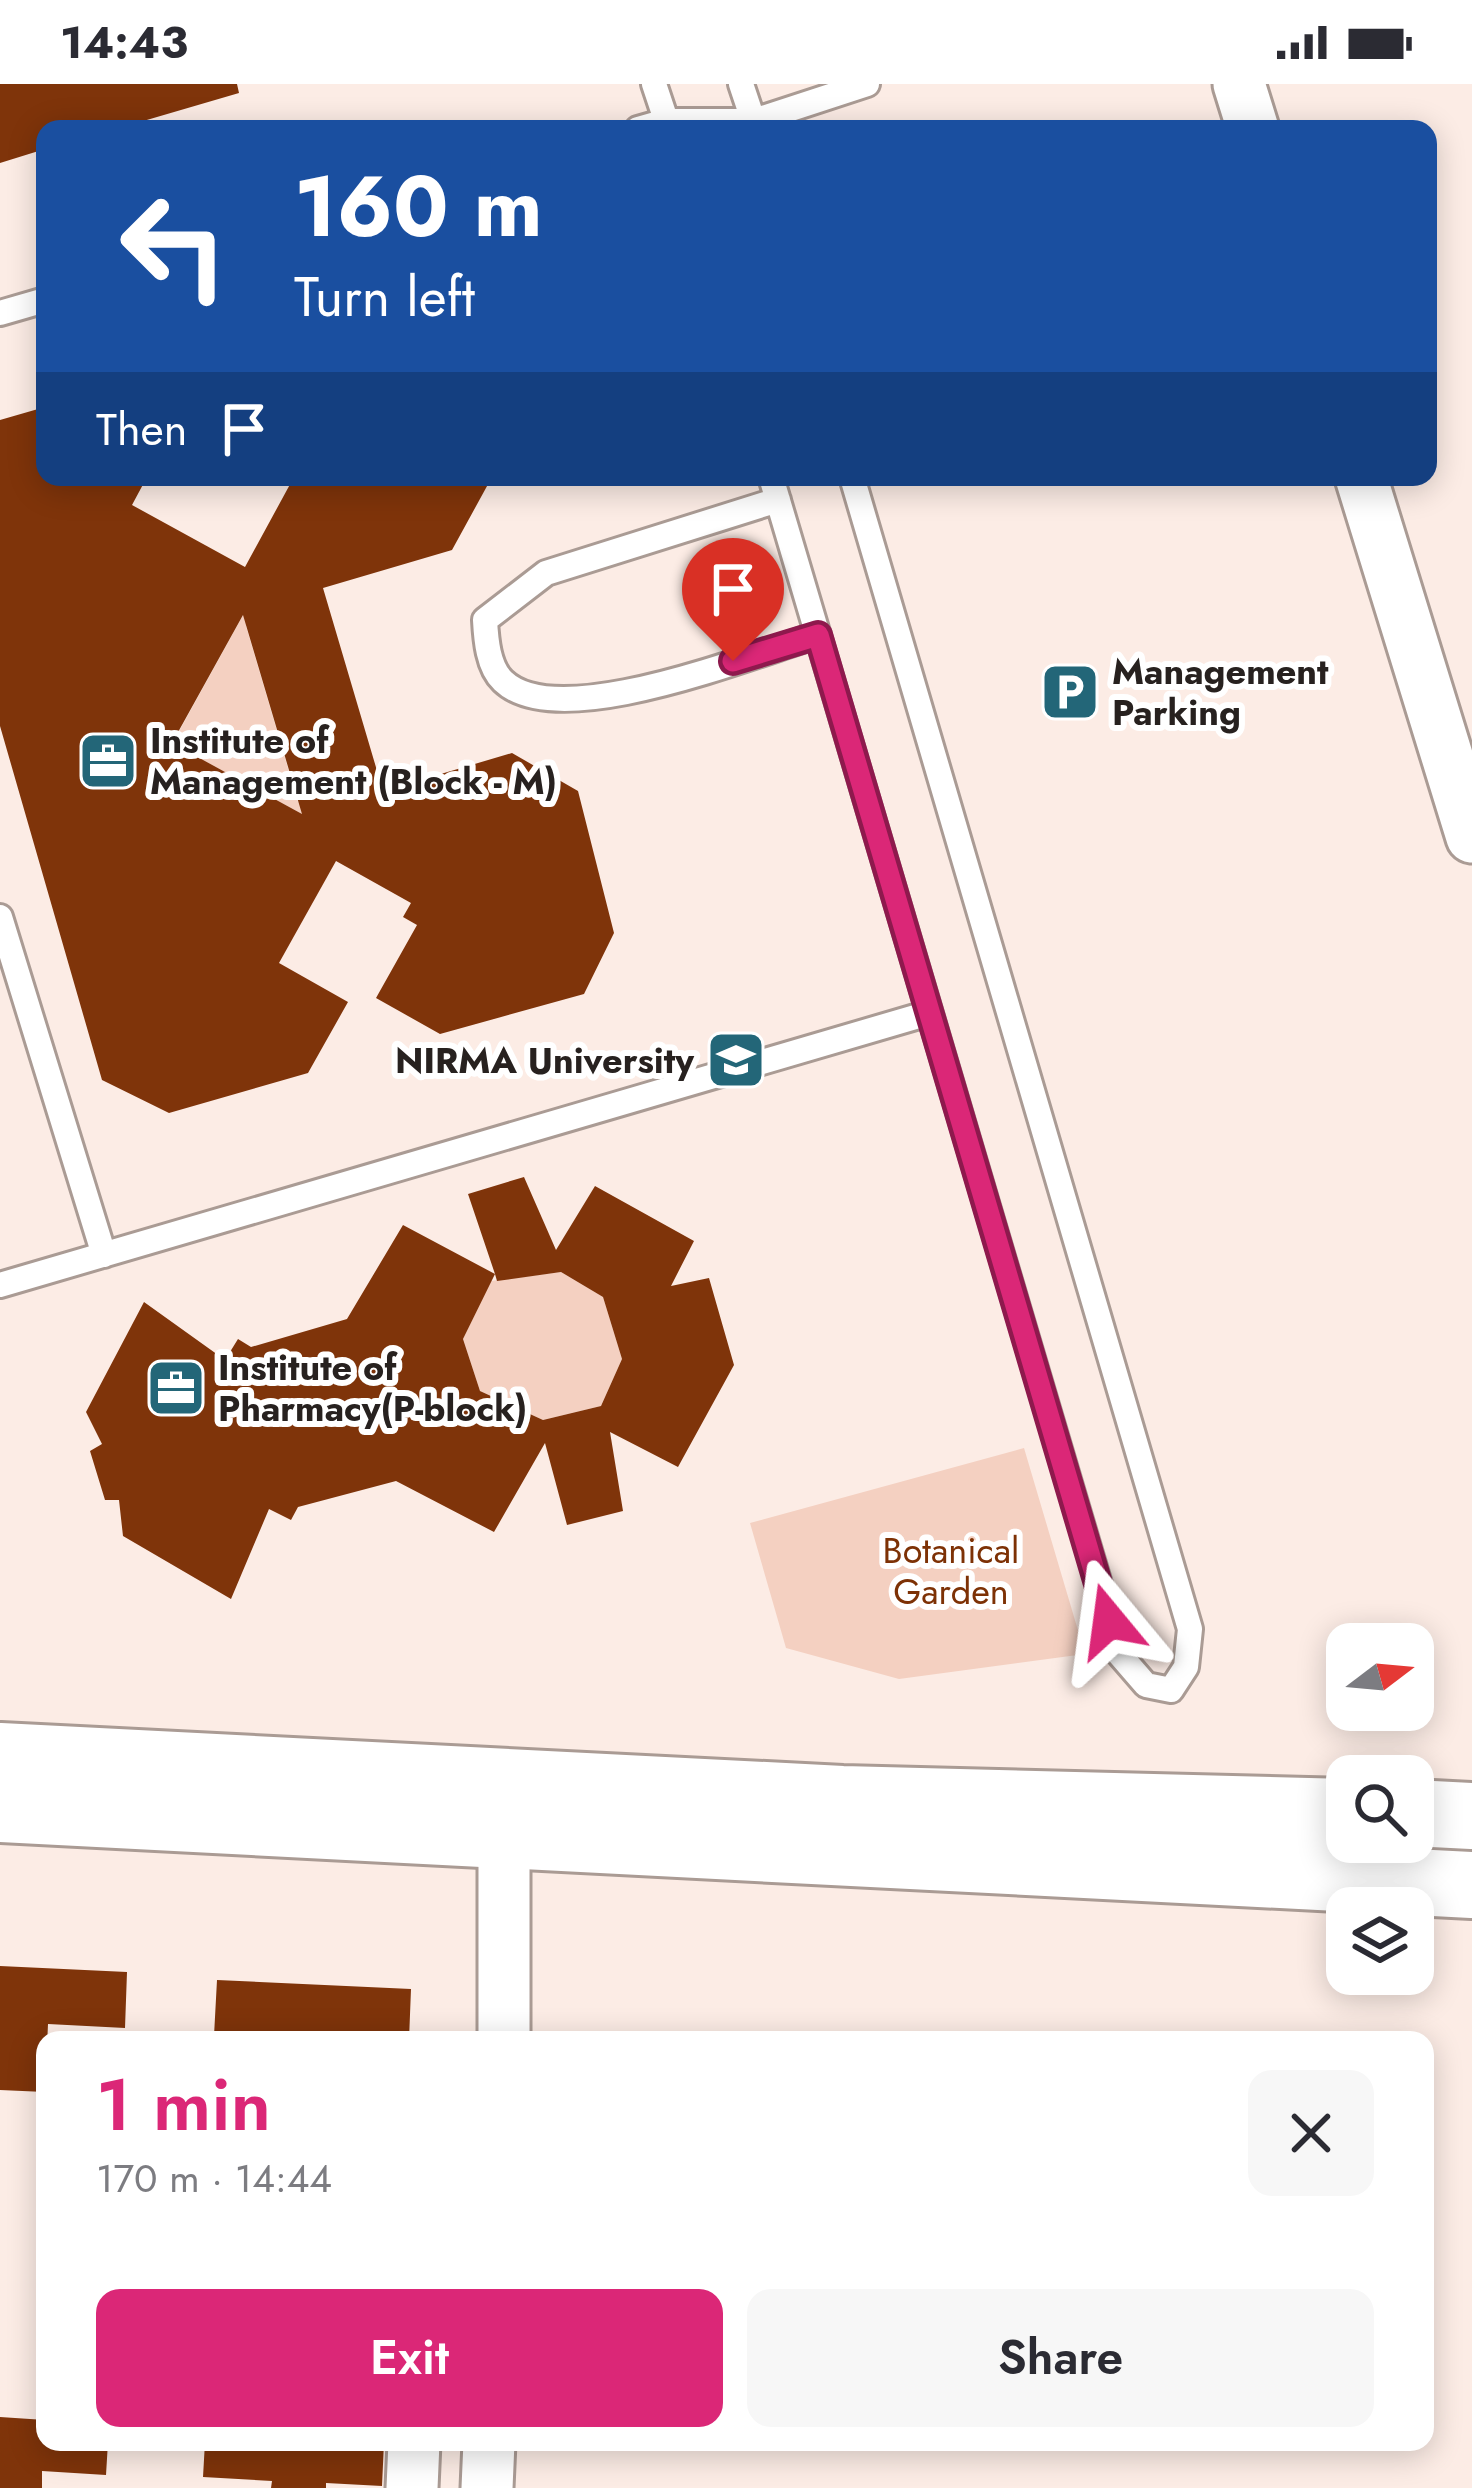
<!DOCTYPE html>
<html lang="en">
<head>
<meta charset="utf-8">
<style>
  :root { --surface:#fff; --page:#f7f7f7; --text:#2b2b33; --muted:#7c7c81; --accent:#db2777 }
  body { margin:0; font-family:Jost,sans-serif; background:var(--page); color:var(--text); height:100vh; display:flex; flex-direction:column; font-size:45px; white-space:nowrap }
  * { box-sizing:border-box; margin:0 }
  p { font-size:39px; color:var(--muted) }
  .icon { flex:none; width:66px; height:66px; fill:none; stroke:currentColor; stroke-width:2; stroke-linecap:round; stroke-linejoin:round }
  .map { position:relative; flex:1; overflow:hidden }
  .drawer { position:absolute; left:36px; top:1947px; width:1398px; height:420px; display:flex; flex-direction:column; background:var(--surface); border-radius:24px; box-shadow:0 6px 30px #0003 }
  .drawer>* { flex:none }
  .top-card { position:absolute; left:36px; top:36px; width:1401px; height:366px; border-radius:24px; box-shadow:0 6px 30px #0003; background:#1a4fa0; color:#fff; overflow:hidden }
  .needle { width:78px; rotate:74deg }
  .tools { position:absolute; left:1326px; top:1539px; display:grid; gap:24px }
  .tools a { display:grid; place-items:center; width:108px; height:108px; border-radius:24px; background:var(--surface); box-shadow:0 6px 30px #0003; font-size:60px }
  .pin { position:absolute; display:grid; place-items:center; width:102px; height:102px; color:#fff; margin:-123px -51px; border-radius:50% 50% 50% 0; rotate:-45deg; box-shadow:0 0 12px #0007 }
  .pin .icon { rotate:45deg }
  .me { position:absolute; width:132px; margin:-66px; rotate:344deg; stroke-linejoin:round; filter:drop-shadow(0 0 9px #0008) }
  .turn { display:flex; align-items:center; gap:42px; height:252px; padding:0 60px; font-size:54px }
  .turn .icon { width:156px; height:156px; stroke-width:2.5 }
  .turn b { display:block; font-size:84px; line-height:102px }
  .then { display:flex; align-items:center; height:114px; padding:0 60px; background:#0003; gap:24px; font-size:45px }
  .round { display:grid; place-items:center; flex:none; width:126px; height:126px; border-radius:24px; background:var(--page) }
  .headline { display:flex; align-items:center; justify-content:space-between; height:204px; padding:0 60px }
  h1 { font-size:72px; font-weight:600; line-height:90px; color:var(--accent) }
  .primary-button { display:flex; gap:24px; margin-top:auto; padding:24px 60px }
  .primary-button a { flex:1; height:138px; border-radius:24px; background:var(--accent); color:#fff; font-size:48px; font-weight:600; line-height:138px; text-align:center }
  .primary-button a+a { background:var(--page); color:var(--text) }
  .status { display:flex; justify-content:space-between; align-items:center; height:84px; padding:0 60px; background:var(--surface); direction:ltr }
  .status svg { height:33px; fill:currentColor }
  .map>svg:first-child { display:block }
  .green { fill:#f4d0c1 }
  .building { fill:#7f340a; fill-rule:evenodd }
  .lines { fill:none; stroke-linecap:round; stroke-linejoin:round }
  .lane-casing { stroke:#aa9b94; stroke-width:30 }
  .street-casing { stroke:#aa9b94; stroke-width:57 }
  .secondary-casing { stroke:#aa9b94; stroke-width:72 }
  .lane { stroke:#fff; stroke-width:24 }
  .street { stroke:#fff; stroke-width:51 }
  .secondary { stroke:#fff; stroke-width:66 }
  .route-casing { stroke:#8e194d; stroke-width:30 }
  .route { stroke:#db2777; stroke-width:21 }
  .labels { text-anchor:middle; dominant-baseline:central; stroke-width:12; stroke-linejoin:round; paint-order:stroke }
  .poi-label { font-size:36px; font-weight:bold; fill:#27211f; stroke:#fff; text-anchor:start }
  .park-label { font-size:36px; fill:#7d3105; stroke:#fff }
</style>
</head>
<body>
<div class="status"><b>14:43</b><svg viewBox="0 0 49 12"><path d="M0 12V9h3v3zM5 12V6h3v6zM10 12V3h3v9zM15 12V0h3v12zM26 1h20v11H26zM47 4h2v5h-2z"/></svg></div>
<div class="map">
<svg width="1472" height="2404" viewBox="0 0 1472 2404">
  <rect width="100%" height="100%" fill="#fcece5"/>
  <path class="green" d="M257 506 246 542 298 718 326 734 322 741 181 664 177 651Z
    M561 1188 603 1213 622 1275 601 1322 543 1336 480 1307 463 1255 491 1197Z
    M1024 1364 1085 1570 899 1595 786 1564 750 1439Z"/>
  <path class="building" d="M0 0H237L239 9 116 45H45V65L0 79Z
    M45 323V393H147L132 421 245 483 294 393H492L452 466 323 504 383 707 512 669 578 707 614 849 584 910 440 950 376 914 417 841 403 833 411 819 336 777 279 879 348 918 308 989 169 1029 102 996 0 642V336ZM243 531 302 730 172 659Z
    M524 1093 556 1166 595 1102 694 1157 671 1202 709 1194 734 1281 678 1383 610 1348 623 1427 567 1441 545 1359 494 1448 396 1397 298 1423 291 1436 269 1425 231 1515 123 1452 119 1416H105L90 1367 102 1360 86 1328 144 1218 225 1276 238 1255 251 1263 347 1235 403 1141 495 1190 468 1110ZM561 1188 603 1213 622 1275 601 1322 543 1336 480 1307 463 1255 495 1190 497 1197Z
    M0 1882 127 1888 125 1944 48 1940 45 2008 0 2006Z
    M217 1896 411 1905 409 1956 214 1952Z
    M0 2333 45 2336V2358H108L106 2391 42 2387V2404H0Z
    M205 2358H384L382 2402 326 2399V2404H271L272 2397 203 2393Z"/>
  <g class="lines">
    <defs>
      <path id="lane" d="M654 0 669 45
        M741 0 756 45
        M638 45 666 37H754L867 0
        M0 229 45 216
        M771 393 1120 1571 1146 1601 1171 1606 1186 1583 1190 1545 852 393
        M778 416 546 489 485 536C486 555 488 583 503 597 558 650 751 571 818 551
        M0 833 104 1171
        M0 1201 929 929"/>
      <path id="street" d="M1239 0 1253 45
        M1361 393 1472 753
        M504 1749V1956
        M412 2404 414 2358
        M487 2404 489 2358"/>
      <path id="secondary" d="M0 1672 842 1715 1347 1728
        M0 1725 1472 1801
        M1413 1729 1472 1732"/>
    </defs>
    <use href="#lane" class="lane-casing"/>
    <use href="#street" class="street-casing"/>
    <use href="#secondary" class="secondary-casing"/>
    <use href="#lane" class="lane"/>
    <use href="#street" class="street"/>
    <use href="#secondary" class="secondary"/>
  </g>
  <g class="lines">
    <defs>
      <path id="route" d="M733 577 818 551 1109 1537"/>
    </defs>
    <use href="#route" class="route-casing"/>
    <use href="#route" class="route"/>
  </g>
  <defs>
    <symbol id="parking-square" viewBox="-11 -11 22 22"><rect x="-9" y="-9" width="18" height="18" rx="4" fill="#236678" stroke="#fff"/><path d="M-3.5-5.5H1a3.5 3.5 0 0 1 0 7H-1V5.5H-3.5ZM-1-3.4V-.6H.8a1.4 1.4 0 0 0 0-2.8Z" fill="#fff"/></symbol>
    <symbol id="office-square" viewBox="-11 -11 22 22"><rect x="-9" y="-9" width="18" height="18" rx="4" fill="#236678" stroke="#fff"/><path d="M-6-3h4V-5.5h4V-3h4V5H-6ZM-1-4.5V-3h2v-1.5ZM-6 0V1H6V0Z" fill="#fff"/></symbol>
    <symbol id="university-square" viewBox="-11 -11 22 22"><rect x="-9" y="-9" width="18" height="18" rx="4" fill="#236678" stroke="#fff"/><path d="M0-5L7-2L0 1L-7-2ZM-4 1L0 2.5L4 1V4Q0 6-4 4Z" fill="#fff"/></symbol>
  </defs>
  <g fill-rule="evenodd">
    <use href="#parking-square" x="1037" y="575" width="66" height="66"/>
    <use href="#office-square" x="75" y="644" width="66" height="66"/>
    <use href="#university-square" x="703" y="943" width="66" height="66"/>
    <use href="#office-square" x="143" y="1271" width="66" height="66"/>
  </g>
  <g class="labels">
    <g class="poi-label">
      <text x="1112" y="587">Management<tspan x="1112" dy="41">Parking</tspan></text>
      <text x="150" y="656">Institute of<tspan x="150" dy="41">Management (Block - M)</tspan></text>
      <text x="694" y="976" text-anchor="end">NIRMA University</text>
      <text x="218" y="1283">Institute of<tspan x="218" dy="41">Pharmacy(P-block)</tspan></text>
    </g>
    <g class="park-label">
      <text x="951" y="1466">Botanical<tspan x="951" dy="41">Garden</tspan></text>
    </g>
  </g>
</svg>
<div class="tools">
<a><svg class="needle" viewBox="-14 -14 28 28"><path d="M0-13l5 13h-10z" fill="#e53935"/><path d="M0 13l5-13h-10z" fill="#7c7c81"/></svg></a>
<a><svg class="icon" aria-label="search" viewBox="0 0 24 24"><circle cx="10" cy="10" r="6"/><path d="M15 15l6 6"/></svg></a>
<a><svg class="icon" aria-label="layers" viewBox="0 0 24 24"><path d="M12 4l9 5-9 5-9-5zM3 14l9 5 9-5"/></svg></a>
</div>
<div class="pin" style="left:733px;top:577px;background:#d93025"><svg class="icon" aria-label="arrive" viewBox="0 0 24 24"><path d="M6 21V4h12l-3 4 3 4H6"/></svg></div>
<svg class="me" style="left:1109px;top:1537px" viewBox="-20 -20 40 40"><path d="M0-17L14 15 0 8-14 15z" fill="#db2777" stroke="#fff" stroke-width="4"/></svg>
<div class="top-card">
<div class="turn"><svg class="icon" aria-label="left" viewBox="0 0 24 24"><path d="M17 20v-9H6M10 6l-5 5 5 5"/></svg><div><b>160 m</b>Turn left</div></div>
<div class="then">Then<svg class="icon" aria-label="arrive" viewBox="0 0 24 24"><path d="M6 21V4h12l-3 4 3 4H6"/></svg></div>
</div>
<section class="drawer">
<div class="headline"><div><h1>1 min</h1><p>170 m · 14:44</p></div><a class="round"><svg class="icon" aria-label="close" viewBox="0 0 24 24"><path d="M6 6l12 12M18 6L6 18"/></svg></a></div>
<div class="primary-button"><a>Exit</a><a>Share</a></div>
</section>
</div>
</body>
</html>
